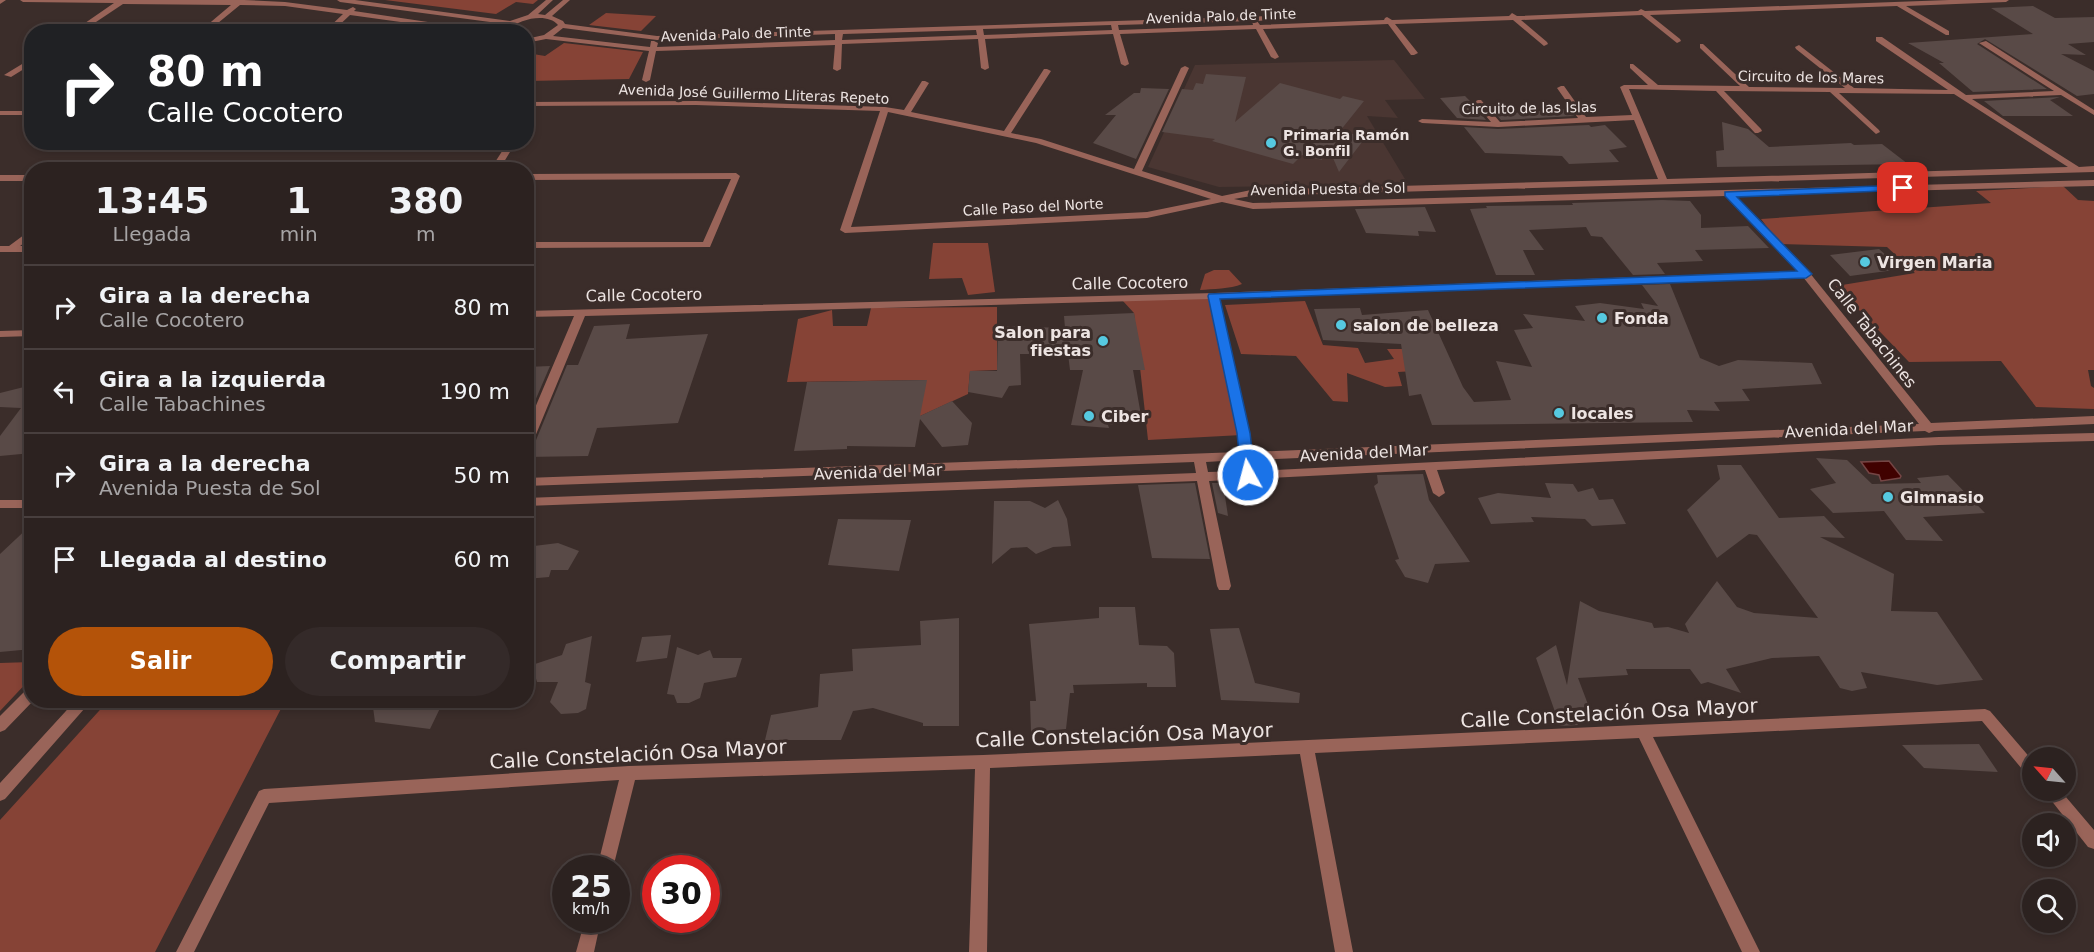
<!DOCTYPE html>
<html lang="es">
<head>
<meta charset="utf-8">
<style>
  :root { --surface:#2c2220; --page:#342a29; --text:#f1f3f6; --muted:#a6a4a5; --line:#483f3e; --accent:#b45309 }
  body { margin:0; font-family:"DejaVu Sans",sans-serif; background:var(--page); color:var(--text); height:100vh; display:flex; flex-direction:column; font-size:22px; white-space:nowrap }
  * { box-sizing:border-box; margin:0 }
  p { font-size:20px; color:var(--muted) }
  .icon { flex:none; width:33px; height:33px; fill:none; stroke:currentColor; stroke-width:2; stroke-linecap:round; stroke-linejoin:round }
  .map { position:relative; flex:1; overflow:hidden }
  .sheet { position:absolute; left:24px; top:162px; width:510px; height:546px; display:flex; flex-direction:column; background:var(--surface); border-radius:24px; box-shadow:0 3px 9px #0003,0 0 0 2px var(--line) }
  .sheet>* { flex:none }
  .banner { position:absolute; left:24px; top:24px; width:510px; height:126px; border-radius:24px; box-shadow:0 3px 9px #0003,0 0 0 2px var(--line); background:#202124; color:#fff; overflow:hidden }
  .needle { width:39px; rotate:297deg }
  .fabs { position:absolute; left:2022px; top:747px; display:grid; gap:12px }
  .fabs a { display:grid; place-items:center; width:54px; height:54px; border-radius:50%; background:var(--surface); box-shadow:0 3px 9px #0003,0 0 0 2px var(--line); font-size:30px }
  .speed { position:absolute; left:552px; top:855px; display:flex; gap:12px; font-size:30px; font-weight:700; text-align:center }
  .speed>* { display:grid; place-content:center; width:78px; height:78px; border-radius:50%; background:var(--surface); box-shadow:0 3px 9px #0003,0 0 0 2px var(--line); line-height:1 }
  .speed small { font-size:15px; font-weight:400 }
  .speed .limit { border:9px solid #d22; background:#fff; color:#111 }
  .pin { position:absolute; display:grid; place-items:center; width:51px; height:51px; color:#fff; margin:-26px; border-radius:12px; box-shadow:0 3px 9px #0006 }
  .me { position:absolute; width:66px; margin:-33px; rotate:353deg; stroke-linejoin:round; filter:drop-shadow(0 0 4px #0008) }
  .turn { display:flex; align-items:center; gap:21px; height:126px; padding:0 24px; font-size:27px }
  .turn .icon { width:78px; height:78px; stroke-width:2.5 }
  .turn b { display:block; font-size:42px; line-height:51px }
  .eta { display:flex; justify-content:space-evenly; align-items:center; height:102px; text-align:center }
  .eta b { font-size:36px; font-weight:600; line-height:42px }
  .button { display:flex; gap:12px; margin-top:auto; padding:12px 24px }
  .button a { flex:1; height:69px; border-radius:36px; background:var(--accent); color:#fff; font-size:24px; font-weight:600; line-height:69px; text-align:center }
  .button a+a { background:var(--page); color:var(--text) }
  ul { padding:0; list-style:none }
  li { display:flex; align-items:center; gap:18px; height:84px; padding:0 24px; border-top:2px solid var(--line) }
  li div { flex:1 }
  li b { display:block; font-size:22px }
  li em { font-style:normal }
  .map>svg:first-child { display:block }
  .built { fill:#4a3632 }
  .green { fill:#864336 }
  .water { fill:#400100; stroke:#744544; stroke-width:1.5 }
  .building { fill:#594a47 }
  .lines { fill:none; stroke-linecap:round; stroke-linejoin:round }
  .minor { fill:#996459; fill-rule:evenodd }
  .route { fill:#1a73e8; stroke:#114b97; stroke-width:1.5 }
  .poi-dot { fill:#56c9e0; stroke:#3b2d2a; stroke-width:2 }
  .labels { text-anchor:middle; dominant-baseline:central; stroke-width:6; stroke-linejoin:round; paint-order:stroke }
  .far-street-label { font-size:14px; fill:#ede4e2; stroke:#3b2d2a }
  .far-poi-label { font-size:14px; font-weight:bold; fill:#ede4e2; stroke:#3b2d2a; text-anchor:start }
  .poi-label { font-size:16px; font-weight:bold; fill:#ede4e2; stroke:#3b2d2a; text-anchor:start }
  .street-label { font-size:16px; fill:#ede4e2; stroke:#3b2d2a }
  .near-street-label { font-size:20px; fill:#ede4e2; stroke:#3b2d2a }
</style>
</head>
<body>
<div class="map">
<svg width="2094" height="952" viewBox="0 0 2094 952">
  <rect width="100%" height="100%" fill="#3b2d2a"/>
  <path class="built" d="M1394 60 1425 99 1385 100 1398 118 1367 116 1408 184 1219 187 1148 167 1195 65Z"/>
  <path class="green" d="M385 0H538L533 4 516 2 496 14Z
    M606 13 656 16 641 31 589 25Z
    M564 43 643 52 629 79 527 81V53L545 56Z
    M2063 186 2078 200 2094 201V370H2088L2091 386 2094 388V409L2036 407 2001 361 1909 362 1836 286 1915 273 1887 247 1780 244 1761 219 1991 203 1976 191Z
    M933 243H988L995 292 968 295 962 278 929 279Z
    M1214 270H1229L1242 284C1230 289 1213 289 1200 290L1205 274Z
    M1213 297 1242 435 1148 440 1134 313 1122 300Z
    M1305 301 1323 345 1358 348 1365 363 1394 359 1387 349H1422L1415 371 1398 372 1402 386 1385 387 1347 373 1348 402 1333 401 1296 356 1241 354 1225 305Z
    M997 307V370L970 371 968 394 918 417 926 380 787 382 798 319 832 310 833 326H867L871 308Z
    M31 662V678L0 711V663Z
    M108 701H285L155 952H0V820Z"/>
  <path class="water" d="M1889 461 1901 476 1900 478 1881 481 1879 475 1869 473 1861 462Z"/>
  <path class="building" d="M2033 6 2055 18 2094 17V42L2068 44 2086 55 2061 54 2094 71V94L2077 96 1985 39 1977 44 2047 89 1973 92 1939 63H1944L1908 43 2033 34 1991 8Z
    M1206 74 1246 77 1235 122 1280 83 1340 99 1343 96 1364 101 1340 131 1366 137 1339 172 1327 144 1322 160 1302 155 1293 164 1212 141 1215 139 1162 132 1182 89 1193 90 1196 83 1203 84Z
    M1141 88 1169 89 1136 159 1093 143 1116 115H1105L1134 93H1140Z
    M1465 96 1472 103 1486 120 1457 118 1440 98Z
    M2060 97 2050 100 2073 116H2003L1984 101Z
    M1569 109 1574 116 1501 120 1496 114Z
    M1722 122 1748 129 1769 147 1851 143 1854 145 1882 144 1908 164 1717 167 1716 151 1724 150Z
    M1589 125 1591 127 1605 125 1627 147 1609 150 1619 162 1569 164 1562 156 1485 153 1464 127 1498 129Z
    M1662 200 1690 201 1701 215V228L1748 226 1769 248 1695 250 1703 261 1657 263 1665 274 1633 275 1602 237 1591 236 1586 227 1529 230 1544 250H1523L1535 275H1496L1470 209 1487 208 1486 206 1573 205 1572 203Z
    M1425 207 1436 232 1418 231 1419 236 1366 233 1355 209Z
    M1879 249 1902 269 1850 276 1830 255Z
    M1670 284 1700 358 1719 366 1738 360 1812 363 1822 384 1742 389 1750 401 1714 402 1720 411 1687 410 1693 422 1432 425 1421 394 1409 396 1401 344 1323 340 1314 309 1360 308 1362 315 1428 310 1463 387 1474 402 1511 400 1496 361 1532 367 1514 330 1533 328 1523 314 1585 321 1575 306 1600 303 1644 309 1641 303 1658 306 1642 285Z
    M1134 313 1145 370H1133L1142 421 1108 425 1109 428 1071 425 1083 370H1070L1068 354H1020L1021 385 1009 386 1002 398 968 392 970 371H997L998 326 1065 328 1064 316Z
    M630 324 626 339 708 334 678 423 597 428 588 456 526 457V450L534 445 567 365H578L594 326Z
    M550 366 526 422V367Z
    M927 380 920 416 952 401 972 423 968 445 942 447 920 419 915 447 847 446V449L794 451 807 382Z
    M32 385V453L0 456V436L21 408 0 407V393Z
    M1816 458 1847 460 1872 484 1921 483 1917 478 1948 475 1985 513 1923 517 1943 541 1906 540 1884 511 1833 513 1810 489 1836 483Z
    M1717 465H1741L1779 518 1824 516 1845 538 1820 537 1894 574 1891 611 1937 612 1983 680 1937 685 1861 672 1867 688 1852 691 1840 688 1819 656 1772 658 1726 669 1741 693 1708 682 1701 684 1690 669H1626L1628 675 1578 678 1589 707 1573 708 1578 725 1560 726 1536 658 1556 645 1567 685 1580 601 1599 611 1652 623 1654 628 1668 627 1689 633 1685 624 1717 581 1737 607 1754 613 1818 618 1757 535 1749 534 1717 558 1687 510 1720 479Z
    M1423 474 1429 500 1470 562 1435 564 1428 583 1405 577 1395 560 1399 559 1374 486 1378 483 1377 475Z
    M1195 483 1210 559 1152 558 1138 485Z
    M1212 483H1223L1228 516 1218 513Z
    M1545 483 1573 484 1578 492 1593 488 1599 500 1613 499 1626 524 1592 526 1585 519 1531 517 1534 522 1491 524 1478 498 1498 493 1551 498Z
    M1058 500 1067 519 1071 546 1053 547 1036 554 1027 547 1011 548 992 564 994 501H1030L1045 508Z
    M838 519 911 520 899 571 828 565Z
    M32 524V649L0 652V554Z
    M558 543 579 551 568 570H551L549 577 526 579V547Z
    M1099 607H1135L1139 645 1167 646 1174 653 1176 687H1147V683L1073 685 1074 693H1070L1066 729 1031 732 1030 701H1036L1029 624 1099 618Z
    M959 618V726H923V723L873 708 853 711 841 740H765L771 715 818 707 820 674 853 671 852 649 921 645 920 621Z
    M1239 628 1255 683 1300 693 1299 703 1221 700 1210 629Z
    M671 635 667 658 636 662 642 637Z
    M592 636 585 682 591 684 586 709 578 713 561 714 550 702 558 682H537L532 665 562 655 566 644Z
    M677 647 698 655 710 650 713 658H742L736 677 704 683 700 698 689 703H677L674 695 667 694Z
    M372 700H444L430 729 375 722Z
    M1979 744 1998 772 1924 768 1902 745Z"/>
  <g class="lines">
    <path class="minor" d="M0 0H6L0 4Z
      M20 0H244L285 2 347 10 353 7 356 9 354 11 495 32H473L350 15 332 32H324L343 14 285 6 240 5 207 32H199L231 5 123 4 81 32H72L114 3 23 2Z
      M337 0H355L510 21 528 15 546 0H553L538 14 545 15 563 0H570L552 16 563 21 565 24 657 36 1270 16 1273 18 1270 20 1257 21 1260 25 1384 20 1385 18 1387 17 1392 20 1509 16 1512 13 1517 16 1638 11 1641 9 1645 11 1949 0H2009L2006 2 1906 6 1949 31V35H1946L1897 6 1650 15 1680 39 1681 41 1677 43 1642 15 1521 20 1547 42 1548 44 1544 46 1513 20 1395 24 1418 53 1414 55H1411L1388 24 1263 29 1279 57 1275 59 1271 57 1256 29 1120 34 1129 64 1125 66 1121 64 1113 34 985 39 989 68 985 70 981 68 978 39 842 44 841 69 837 71 833 69 835 45 656 51 650 80 646 82 642 80 649 51 546 39 526 43V39L544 35 558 25C547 12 517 19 506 32H499L505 24 340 2ZM1252 21 1253 25 1119 30 1118 25ZM1111 25 1112 30 984 35 983 29ZM563 28 657 40 835 34V40L657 47 658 43 654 41H651L650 47 553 36ZM976 30 977 35 842 40 843 34Z
      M1876 37H1882L1966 95 2054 91 1979 43 1986 41 2094 110V115L2061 95 1972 99 2079 167 2094 166V172L1251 196 1234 199 1253 203 2094 180V186L1735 195 1809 272 1931 423 2094 416V424L1934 431 1929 433 1925 431 1252 460 1253 471 1939 437 2094 433V441L1939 445 1437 470 1445 493 1439 497 1433 493 1425 470 1209 481 1231 586 1229 590H1219L1217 586 1197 481 526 506V498L1196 473 1194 462 526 486V478L1239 452 1237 433 1210 299 585 316 532 444 526 448V429L574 316 526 317V311L1214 293 1798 271 1726 196 1253 209 1222 202 1147 218 845 233 840 230 880 111 696 105 526 106V102L696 101 885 107 904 110 922 81H925L929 83 911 112 1004 131 1044 69H1047L1051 71 1011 133 1041 139 1134 169 1181 68 1185 66 1189 68 1142 171 1222 196 1251 190 1658 179 1634 120 1498 127 1422 123 1418 121 1422 119 1491 122 1474 102 1478 100H1481L1500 122 1578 118 1557 88 1561 86H1564L1586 117 1632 115 1620 87 1624 85H1648L1630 68V64H1633L1658 85 1740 86 1700 48V44H1703L1749 87 1845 88 1796 49 1795 47 1799 45 1854 88 1948 90 1876 41ZM1629 89 1716 91 1755 133H1758L1762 131 1761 129 1724 91 1830 92 1876 134 1880 132 1879 130 1839 93 1954 94 2068 167 1667 179ZM888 112 1036 143 1211 199 1147 212 851 227ZM1803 277 1919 424 1251 452 1249 433 1220 299ZM1240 460 1242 471 1208 472 1206 462Z
      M32 58V64L11 77 4 75Z
      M0 111H32V115H0Z
      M508 142H516L499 170H490Z
      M736 173 740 176 710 247 526 248V242H703L731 179 526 180V174Z
      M0 175H32V181H0Z
      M32 229V237L20 246H32V252H0V246H9Z
      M32 330V336L0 337V331Z
      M0 500H32V508H0Z
      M32 687V700H34L5 730 0 732V716L27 689Z
      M76 700H92L5 799 0 801V783Z
      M1985 709 1990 711 2032 760V777L2027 775 1982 721 1653 737 1760 952H1742L1639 738 1315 753 1353 952H1335L1300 754 990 768 987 952H969L975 769 635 780 613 868H597L619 780 269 803 194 952H176L259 791 264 789 629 766 983 755Z
      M2043 790H2060L2094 830V849L2088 847Z
      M585 920H601L594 952H576Z"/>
  </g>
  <path class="route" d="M1903 185 1908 188 1907 190 1737 197 1810 272 1812 274 1806 278 1220 299 1250 433 1255 475 1248 480 1241 475 1237 433 1208 296 1209 294 1797 271 1725 196V192Z"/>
  <g class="poi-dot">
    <circle cx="1271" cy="143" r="6"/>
    <circle cx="1865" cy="262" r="6"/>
    <circle cx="1602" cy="318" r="6"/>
    <circle cx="1341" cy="325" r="6"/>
    <circle cx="1103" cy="341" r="6"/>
    <circle cx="1559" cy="413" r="6"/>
    <circle cx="1089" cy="416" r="6"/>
    <circle cx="1888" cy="497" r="6"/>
  </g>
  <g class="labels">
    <g class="far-street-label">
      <text transform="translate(1221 16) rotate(-2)">Avenida Palo de Tinte</text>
      <text transform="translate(736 34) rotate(-2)">Avenida Palo de Tinte</text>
      <text transform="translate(1811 77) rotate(1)">Circuito de los Mares</text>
      <text transform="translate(754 94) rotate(2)">Avenida José Guillermo Lliteras Repeto</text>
      <text transform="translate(1529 108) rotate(-1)">Circuito de las Islas</text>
      <text transform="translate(1328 189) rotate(-1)">Avenida Puesta de Sol</text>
      <text transform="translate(1033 207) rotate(-3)">Calle Paso del Norte</text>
    </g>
    <g class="far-poi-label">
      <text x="1283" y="135">Primaria Ramón<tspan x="1283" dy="16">G. Bonfil</tspan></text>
    </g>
    <g class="poi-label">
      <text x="1877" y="262">Virgen Maria</text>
      <text x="1614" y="318">Fonda</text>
      <text x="1353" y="325">salon de belleza</text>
      <text x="1091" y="332" text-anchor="end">Salon para<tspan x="1091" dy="18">fiestas</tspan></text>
      <text x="1571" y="413">locales</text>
      <text x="1101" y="416">Ciber</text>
      <text x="1900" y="497">GImnasio</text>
    </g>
    <g class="street-label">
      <text transform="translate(1130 283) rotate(-1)">Calle Cocotero</text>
      <text transform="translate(644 295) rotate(-1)">Calle Cocotero</text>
      <text transform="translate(1872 333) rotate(52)">Calle Tabachines</text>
      <text transform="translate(1849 429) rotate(-3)">Avenida del Mar</text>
      <text transform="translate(1364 453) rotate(-3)">Avenida del Mar</text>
      <text transform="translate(878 472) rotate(-2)">Avenida del Mar</text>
    </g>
    <g class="near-street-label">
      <text transform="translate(1609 713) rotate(-3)">Calle Constelación Osa Mayor</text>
      <text transform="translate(1124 735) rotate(-2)">Calle Constelación Osa Mayor</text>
      <text transform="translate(638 754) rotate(-3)">Calle Constelación Osa Mayor</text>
    </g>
  </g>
</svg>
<div class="fabs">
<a><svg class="needle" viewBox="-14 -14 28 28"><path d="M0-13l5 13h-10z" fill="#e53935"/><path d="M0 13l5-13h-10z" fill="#a6a4a5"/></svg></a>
<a><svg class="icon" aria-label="sound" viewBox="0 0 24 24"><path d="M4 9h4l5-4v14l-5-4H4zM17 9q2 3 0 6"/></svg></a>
<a><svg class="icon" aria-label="search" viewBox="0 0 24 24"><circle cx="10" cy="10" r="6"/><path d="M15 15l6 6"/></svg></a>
</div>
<div class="speed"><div>25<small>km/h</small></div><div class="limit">30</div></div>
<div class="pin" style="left:1903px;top:188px;background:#d93025"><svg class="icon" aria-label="arrive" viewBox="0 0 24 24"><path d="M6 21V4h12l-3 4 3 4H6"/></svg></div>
<svg class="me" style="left:1248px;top:475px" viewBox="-20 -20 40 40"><circle r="17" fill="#1a73e8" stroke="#fff" stroke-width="3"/><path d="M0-11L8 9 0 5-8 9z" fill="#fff"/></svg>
<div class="banner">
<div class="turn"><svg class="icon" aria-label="right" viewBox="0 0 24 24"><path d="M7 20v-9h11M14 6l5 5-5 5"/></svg><div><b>80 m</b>Calle Cocotero</div></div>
</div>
<section class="sheet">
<div class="eta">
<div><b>13:45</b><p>Llegada</p></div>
<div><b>1</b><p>min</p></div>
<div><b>380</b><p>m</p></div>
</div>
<ul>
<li><svg class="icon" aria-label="right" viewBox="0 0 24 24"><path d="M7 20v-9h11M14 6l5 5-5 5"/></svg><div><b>Gira a la derecha</b><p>Calle Cocotero</p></div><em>80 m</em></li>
<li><svg class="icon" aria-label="left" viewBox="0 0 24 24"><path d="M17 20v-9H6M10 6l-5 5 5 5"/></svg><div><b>Gira a la izquierda</b><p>Calle Tabachines</p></div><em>190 m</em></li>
<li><svg class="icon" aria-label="right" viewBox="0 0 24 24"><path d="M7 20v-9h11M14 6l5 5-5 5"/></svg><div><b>Gira a la derecha</b><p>Avenida Puesta de Sol</p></div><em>50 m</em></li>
<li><svg class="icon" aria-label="arrive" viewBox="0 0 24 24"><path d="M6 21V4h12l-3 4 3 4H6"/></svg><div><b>Llegada al destino</b></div><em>60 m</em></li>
</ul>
<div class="button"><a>Salir</a><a>Compartir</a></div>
</section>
</div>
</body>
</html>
